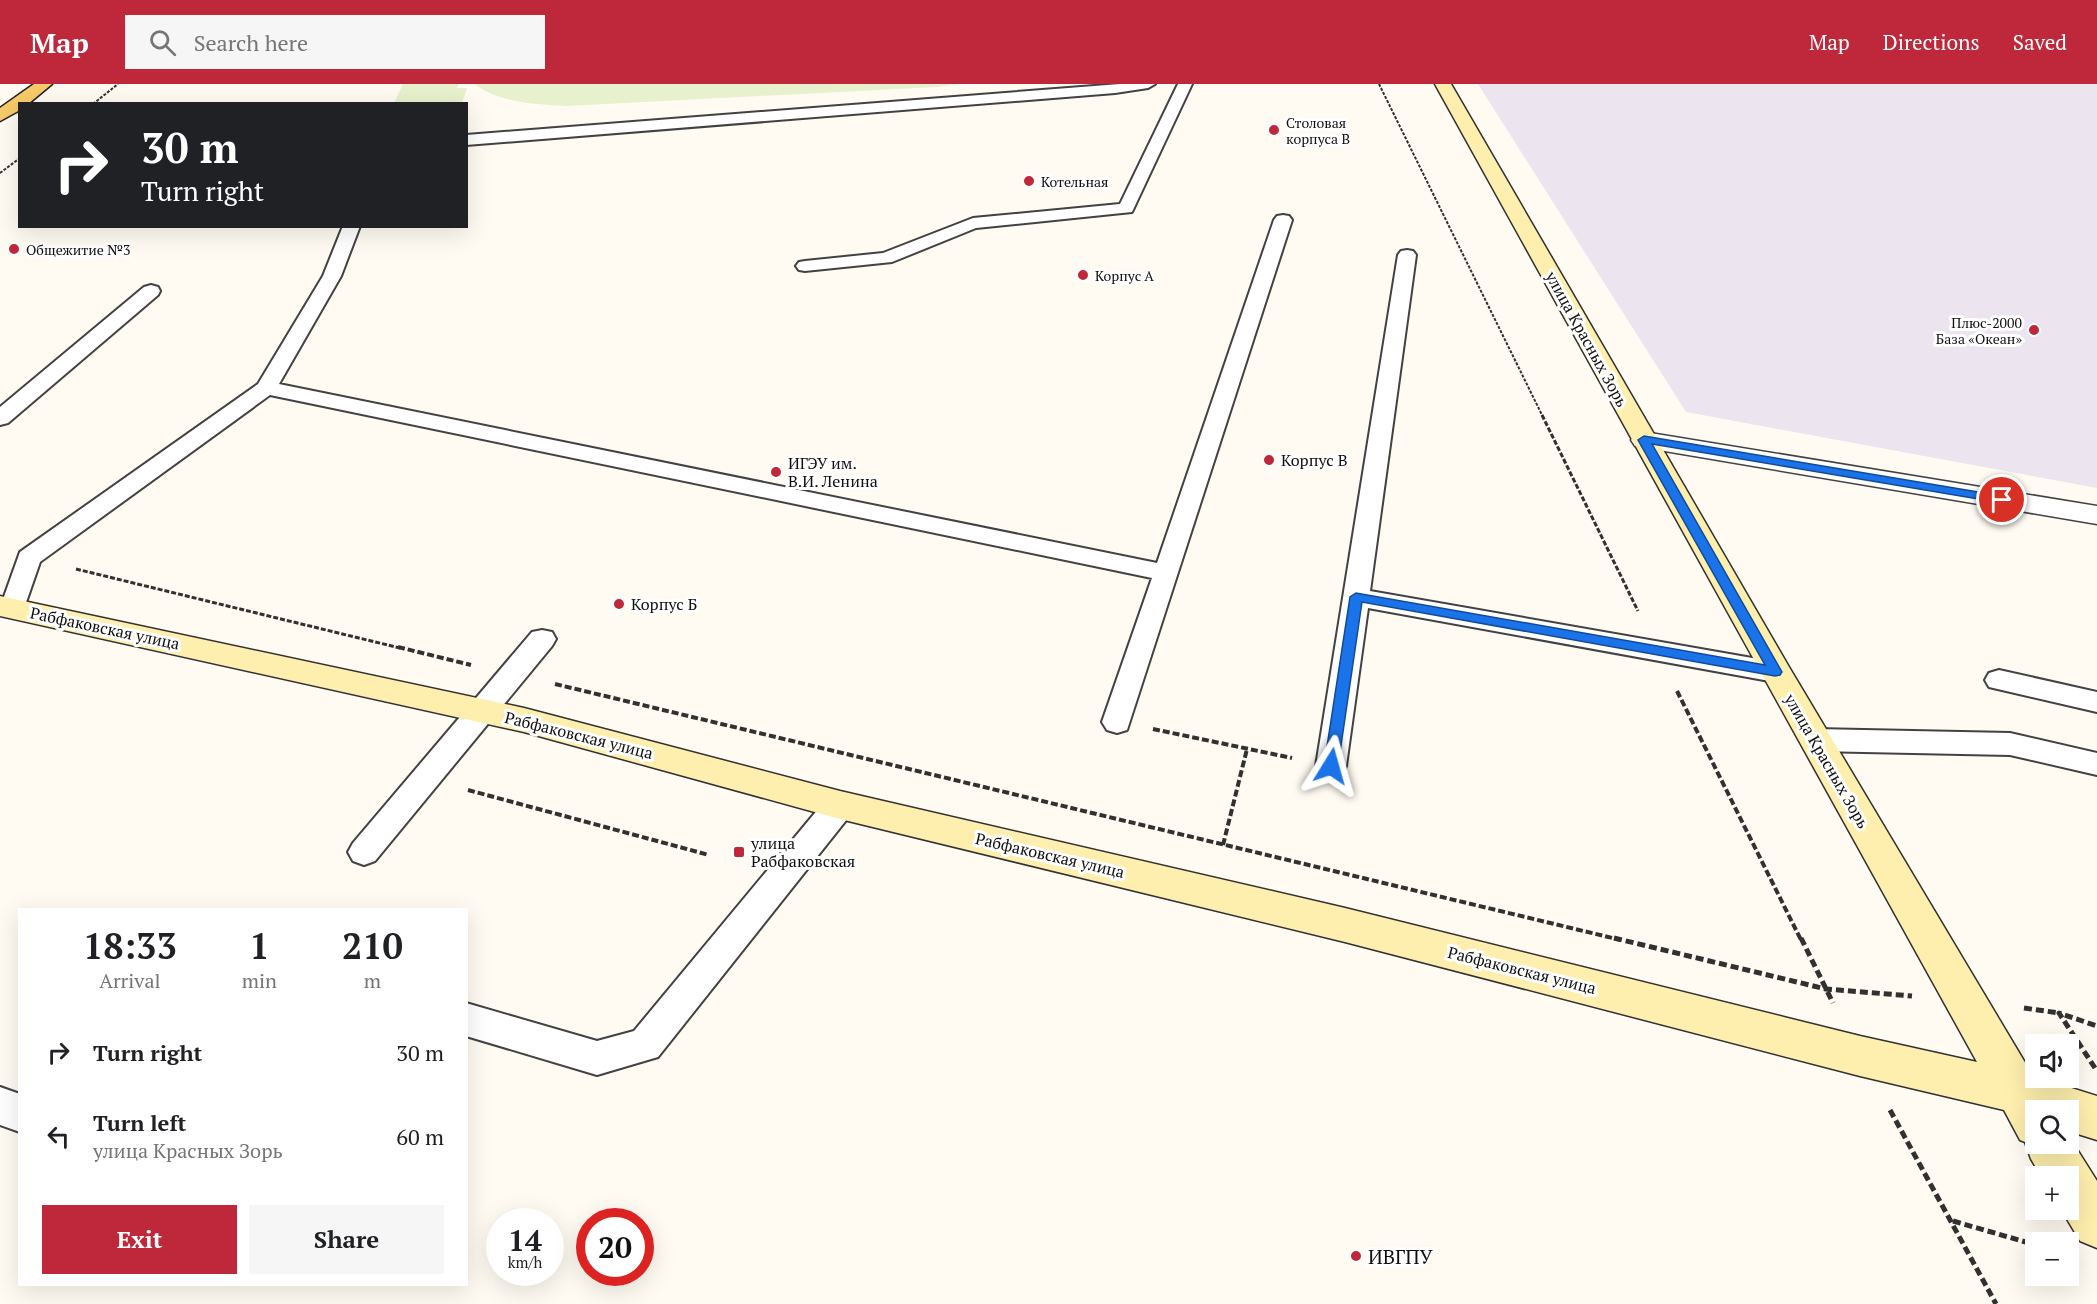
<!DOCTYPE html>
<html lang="en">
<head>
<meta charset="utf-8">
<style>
  :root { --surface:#fff; --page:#f6f6f6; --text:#202124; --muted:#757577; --accent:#bf283a }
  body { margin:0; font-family:"PT Serif",serif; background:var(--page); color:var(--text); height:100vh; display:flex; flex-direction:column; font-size:22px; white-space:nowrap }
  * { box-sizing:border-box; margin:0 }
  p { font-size:20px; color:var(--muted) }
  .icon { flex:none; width:33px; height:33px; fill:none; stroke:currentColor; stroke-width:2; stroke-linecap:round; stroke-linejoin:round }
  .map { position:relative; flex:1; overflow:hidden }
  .drawer { position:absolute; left:18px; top:824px; width:450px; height:378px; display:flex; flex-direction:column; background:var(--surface); border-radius:0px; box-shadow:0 6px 24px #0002 }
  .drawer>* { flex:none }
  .hud { position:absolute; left:18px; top:18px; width:450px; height:126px; border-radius:0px; box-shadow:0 6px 24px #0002; background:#202124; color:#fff; overflow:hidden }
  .controls { position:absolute; left:2025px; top:950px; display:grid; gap:12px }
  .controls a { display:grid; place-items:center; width:54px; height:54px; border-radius:0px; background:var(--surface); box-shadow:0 6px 24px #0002; font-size:30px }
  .speed { position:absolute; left:486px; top:1124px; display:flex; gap:12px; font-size:30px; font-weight:700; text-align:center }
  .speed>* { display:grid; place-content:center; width:78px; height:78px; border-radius:50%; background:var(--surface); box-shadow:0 6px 24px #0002; line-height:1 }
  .speed small { font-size:15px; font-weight:400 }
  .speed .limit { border:9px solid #d22; background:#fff; color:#111 }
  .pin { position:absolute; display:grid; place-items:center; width:51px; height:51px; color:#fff; margin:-26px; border:3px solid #fff; border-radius:50%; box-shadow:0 2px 6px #0007 }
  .me { position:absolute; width:66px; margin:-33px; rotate:8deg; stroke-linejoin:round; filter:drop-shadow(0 0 4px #0008) }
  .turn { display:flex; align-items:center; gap:21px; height:126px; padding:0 24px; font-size:27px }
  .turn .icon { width:78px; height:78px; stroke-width:2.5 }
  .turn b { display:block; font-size:42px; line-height:51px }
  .eta { display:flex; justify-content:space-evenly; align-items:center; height:102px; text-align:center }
  .eta b { font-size:36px; font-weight:700; line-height:42px }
  .action { display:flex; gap:12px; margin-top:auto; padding:12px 24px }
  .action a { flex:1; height:69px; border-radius:0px; background:var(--accent); color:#fff; font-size:24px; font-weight:700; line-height:69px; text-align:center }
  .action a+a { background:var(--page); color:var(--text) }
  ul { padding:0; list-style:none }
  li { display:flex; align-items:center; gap:18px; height:84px; padding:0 24px }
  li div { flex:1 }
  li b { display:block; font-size:22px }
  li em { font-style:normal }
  header { display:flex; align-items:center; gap:36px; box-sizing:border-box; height:84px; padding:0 30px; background:var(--accent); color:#fff }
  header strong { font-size:28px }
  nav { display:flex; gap:33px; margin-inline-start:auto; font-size:21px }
  .search { width:420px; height:54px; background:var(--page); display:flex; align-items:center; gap:15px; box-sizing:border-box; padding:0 21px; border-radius:0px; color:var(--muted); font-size:22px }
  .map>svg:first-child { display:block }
  .industrial { fill:#ece4ee }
  .pitch { fill:#e7f1cd }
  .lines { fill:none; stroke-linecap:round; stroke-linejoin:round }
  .lane-casing { stroke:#424242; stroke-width:4 }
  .street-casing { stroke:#424242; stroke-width:3 }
  .secondary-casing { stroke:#313131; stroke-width:3 }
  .primary-casing { stroke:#202020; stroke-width:3 }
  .path-far3 { stroke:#313131; stroke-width:2; stroke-dasharray:3 1.5; stroke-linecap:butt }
  .path-far2 { stroke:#313131; stroke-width:3; stroke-dasharray:5 2; stroke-linecap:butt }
  .path-far1 { stroke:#313131; stroke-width:4; stroke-dasharray:7 3; stroke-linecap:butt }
  .path { stroke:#313131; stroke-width:5; stroke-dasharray:8 4; stroke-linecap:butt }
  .lane { fill:#fff; fill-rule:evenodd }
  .street { fill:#fff; fill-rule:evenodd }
  .secondary { fill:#feefae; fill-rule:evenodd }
  .primary { fill:#f7ca6a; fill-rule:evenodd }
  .route { fill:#1a73e8; stroke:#114b97; stroke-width:1.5 }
  .poi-dot { fill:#bf283a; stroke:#fff; stroke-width:2 }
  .labels { text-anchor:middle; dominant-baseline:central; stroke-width:6; stroke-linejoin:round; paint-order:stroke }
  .far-poi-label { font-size:14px; fill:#0f0f0f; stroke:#fff; text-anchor:start }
  .street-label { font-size:16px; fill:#0f0f0f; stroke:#fff }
  .poi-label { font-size:16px; fill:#0f0f0f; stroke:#fff; text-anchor:start }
  .near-poi-label { font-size:20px; fill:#0f0f0f; stroke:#fff; text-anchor:start }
</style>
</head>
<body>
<header>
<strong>Map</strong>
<div class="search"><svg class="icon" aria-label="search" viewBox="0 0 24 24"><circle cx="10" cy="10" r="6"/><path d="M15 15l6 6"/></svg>Search here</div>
<nav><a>Map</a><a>Directions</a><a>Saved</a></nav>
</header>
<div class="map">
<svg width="2097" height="1220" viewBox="0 0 2097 1220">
  <rect width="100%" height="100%" fill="#fffbf2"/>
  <path class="industrial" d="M1478 0H2097V404L1686 328Z"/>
  <path class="pitch" d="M403 0H459L457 4H467L462 19H394Z
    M474 0H957L937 3 566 22C535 20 500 19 474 0Z"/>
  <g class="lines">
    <defs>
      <path id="lane" d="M1120 0H1155L1148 4 1115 9 466 61V51Z
        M1178 0H1192L1132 128 976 144 892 178 805 187 799 186 796 182 799 178 805 177 883 169 973 134 1120 120Z
        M1283 131 1289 132 1292 136 1127 646 1117 649 1107 646 1102 638 1152 494 270 311 40 478 22 530 13 533 4 530 0 524 20 468 258 300 323 192 343 142H360L341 192 279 300 1157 479 1274 136 1277 132Z
        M1407 166 1413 167 1416 171 1370 507 1775 578 1785 581 1789 588 1785 595 1775 598 1368 524 1346 682 1342 690 1331 694 1320 690 1316 682 1398 171 1401 167Z
        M151 201 158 203 160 207 158 211 8 339 0 341V323L144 203Z
        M542 546 552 548 556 555 552 562 375 777 364 781 353 777 348 768 353 759 532 548Z
        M1999 586 2097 608V628L1989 603 1985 596 1989 589Z
        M1815 645 2010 649 2097 669V691L2010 671 1815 667 1805 664 1800 656 1805 648Z
        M840 709 851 712 856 721 851 730 658 973 597 991 466 952V919L597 957 634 947 829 712Z
        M0 1003 20 1010V1048L0 1041Z"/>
      <path id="street" d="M1644 348 2097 422V440L1635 362 1631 356 1635 350Z"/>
      <path id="secondary" d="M1435 0H1451L1789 583 2033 992 2097 1012V1056L2068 1047V1026H2036V1059H2068V1051L2097 1097V1164L2080 1157 2061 1125H2068V1092H2041L2031 1075 2025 1058 2020 1056 2004 1026 1860 992 1345 858 840 735 524 648 0 532V512L524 624 840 707 1345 824 1860 952 1977 978Z"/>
      <path id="primary" d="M34 0H52L28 20H20V26L0 37V24Z"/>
    </defs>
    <use href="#lane" class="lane-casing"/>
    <use href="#street" class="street-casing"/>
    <use href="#secondary" class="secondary-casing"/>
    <use href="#primary" class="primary-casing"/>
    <path class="path-far3" d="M1379 0 1543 333
      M93 20 118 0
      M0 89 20 74"/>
    <path class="path-far2" d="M1542 331 1638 527
      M76 485 404 565"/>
    <path class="path-far1" d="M398 563 471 581
      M555 600 1621 856
      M1677 607 1801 856
      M1153 645 1292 674
      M468 706 709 771
      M1223 761 1247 665"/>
    <path class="path" d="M1614 854 1826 905 1912 912
      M1801 854 1833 919
      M2024 924 2059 929
      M2095 984 2059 929 2097 942
      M1890 1026 1996 1220
      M1953 1137 2036 1161"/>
    <use href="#lane" class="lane"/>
    <use href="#street" class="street"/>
    <use href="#secondary" class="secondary"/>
    <use href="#primary" class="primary"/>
  </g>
  <path class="route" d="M1644 352 2002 412 2008 416 2002 419 1652 360 1782 588 1780 591 1775 592 1362 518 1338 682 1336 686H1326L1324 682 1350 513 1356 509 1765 581 1638 356Z"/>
  <g class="poi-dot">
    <circle cx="1274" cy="46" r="6"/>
    <circle cx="1029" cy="97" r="6"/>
    <circle cx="14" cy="165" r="6"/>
    <circle cx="1083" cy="191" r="6"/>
    <circle cx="2034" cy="246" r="6"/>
    <circle cx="1269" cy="376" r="6"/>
    <circle cx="776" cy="388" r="6"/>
    <circle cx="619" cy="520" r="6"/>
    <rect x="733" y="762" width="12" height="12" rx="3"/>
    <circle cx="1356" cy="1172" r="6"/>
  </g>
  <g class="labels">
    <g class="far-poi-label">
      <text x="1286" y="38">Столовая<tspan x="1286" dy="16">корпуса В</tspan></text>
      <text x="1041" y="97">Котельная</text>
      <text x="26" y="165">Общежитие №3</text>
      <text x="1095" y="191">Корпус А</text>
      <text x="2022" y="238" text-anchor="end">Плюс-2000<tspan x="2022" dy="16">База «Океан»</tspan></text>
    </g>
    <g class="street-label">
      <text transform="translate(1587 255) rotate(61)">улица Красных Зорь</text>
      <text transform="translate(105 544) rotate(12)">Рабфаковская улица</text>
      <text transform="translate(579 651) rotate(14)">Рабфаковская улица</text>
      <text transform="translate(1827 677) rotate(60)">улица Красных Зорь</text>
      <text transform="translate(1050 771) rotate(13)">Рабфаковская улица</text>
      <text transform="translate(1522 886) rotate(14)">Рабфаковская улица</text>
    </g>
    <g class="poi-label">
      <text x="1281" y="376">Корпус В</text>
      <text x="788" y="379">ИГЭУ им.<tspan x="788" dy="18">В.И. Ленина</tspan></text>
      <text x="631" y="520">Корпус Б</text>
      <text x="751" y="759">улица<tspan x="751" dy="18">Рабфаковская</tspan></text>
    </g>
    <g class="near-poi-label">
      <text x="1368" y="1172">ИВГПУ</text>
    </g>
  </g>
</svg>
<div class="controls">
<a><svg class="icon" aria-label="sound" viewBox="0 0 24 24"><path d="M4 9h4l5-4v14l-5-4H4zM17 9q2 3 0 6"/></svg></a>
<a><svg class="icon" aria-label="search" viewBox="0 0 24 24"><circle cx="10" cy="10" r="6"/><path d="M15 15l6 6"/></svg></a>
<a>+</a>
<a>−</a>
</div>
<div class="speed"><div>14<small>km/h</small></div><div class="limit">20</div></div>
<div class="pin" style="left:2002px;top:416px;background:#d93025"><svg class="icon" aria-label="arrive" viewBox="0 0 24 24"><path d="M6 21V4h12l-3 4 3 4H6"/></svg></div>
<svg class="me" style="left:1331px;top:682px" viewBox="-20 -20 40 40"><path d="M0-17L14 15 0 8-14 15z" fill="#1a73e8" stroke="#fff" stroke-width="4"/></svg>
<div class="hud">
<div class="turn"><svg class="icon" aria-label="right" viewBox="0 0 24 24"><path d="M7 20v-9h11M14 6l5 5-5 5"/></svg><div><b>30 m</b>Turn right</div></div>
</div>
<section class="drawer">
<div class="eta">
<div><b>18:33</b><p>Arrival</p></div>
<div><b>1</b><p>min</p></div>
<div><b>210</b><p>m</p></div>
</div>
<ul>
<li><svg class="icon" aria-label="right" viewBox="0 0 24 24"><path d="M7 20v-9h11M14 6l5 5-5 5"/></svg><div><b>Turn right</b></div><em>30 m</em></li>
<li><svg class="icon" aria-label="left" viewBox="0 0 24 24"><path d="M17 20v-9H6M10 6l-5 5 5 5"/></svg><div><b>Turn left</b><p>улица Красных Зорь</p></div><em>60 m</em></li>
</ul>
<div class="action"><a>Exit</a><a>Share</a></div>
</section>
</div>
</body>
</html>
